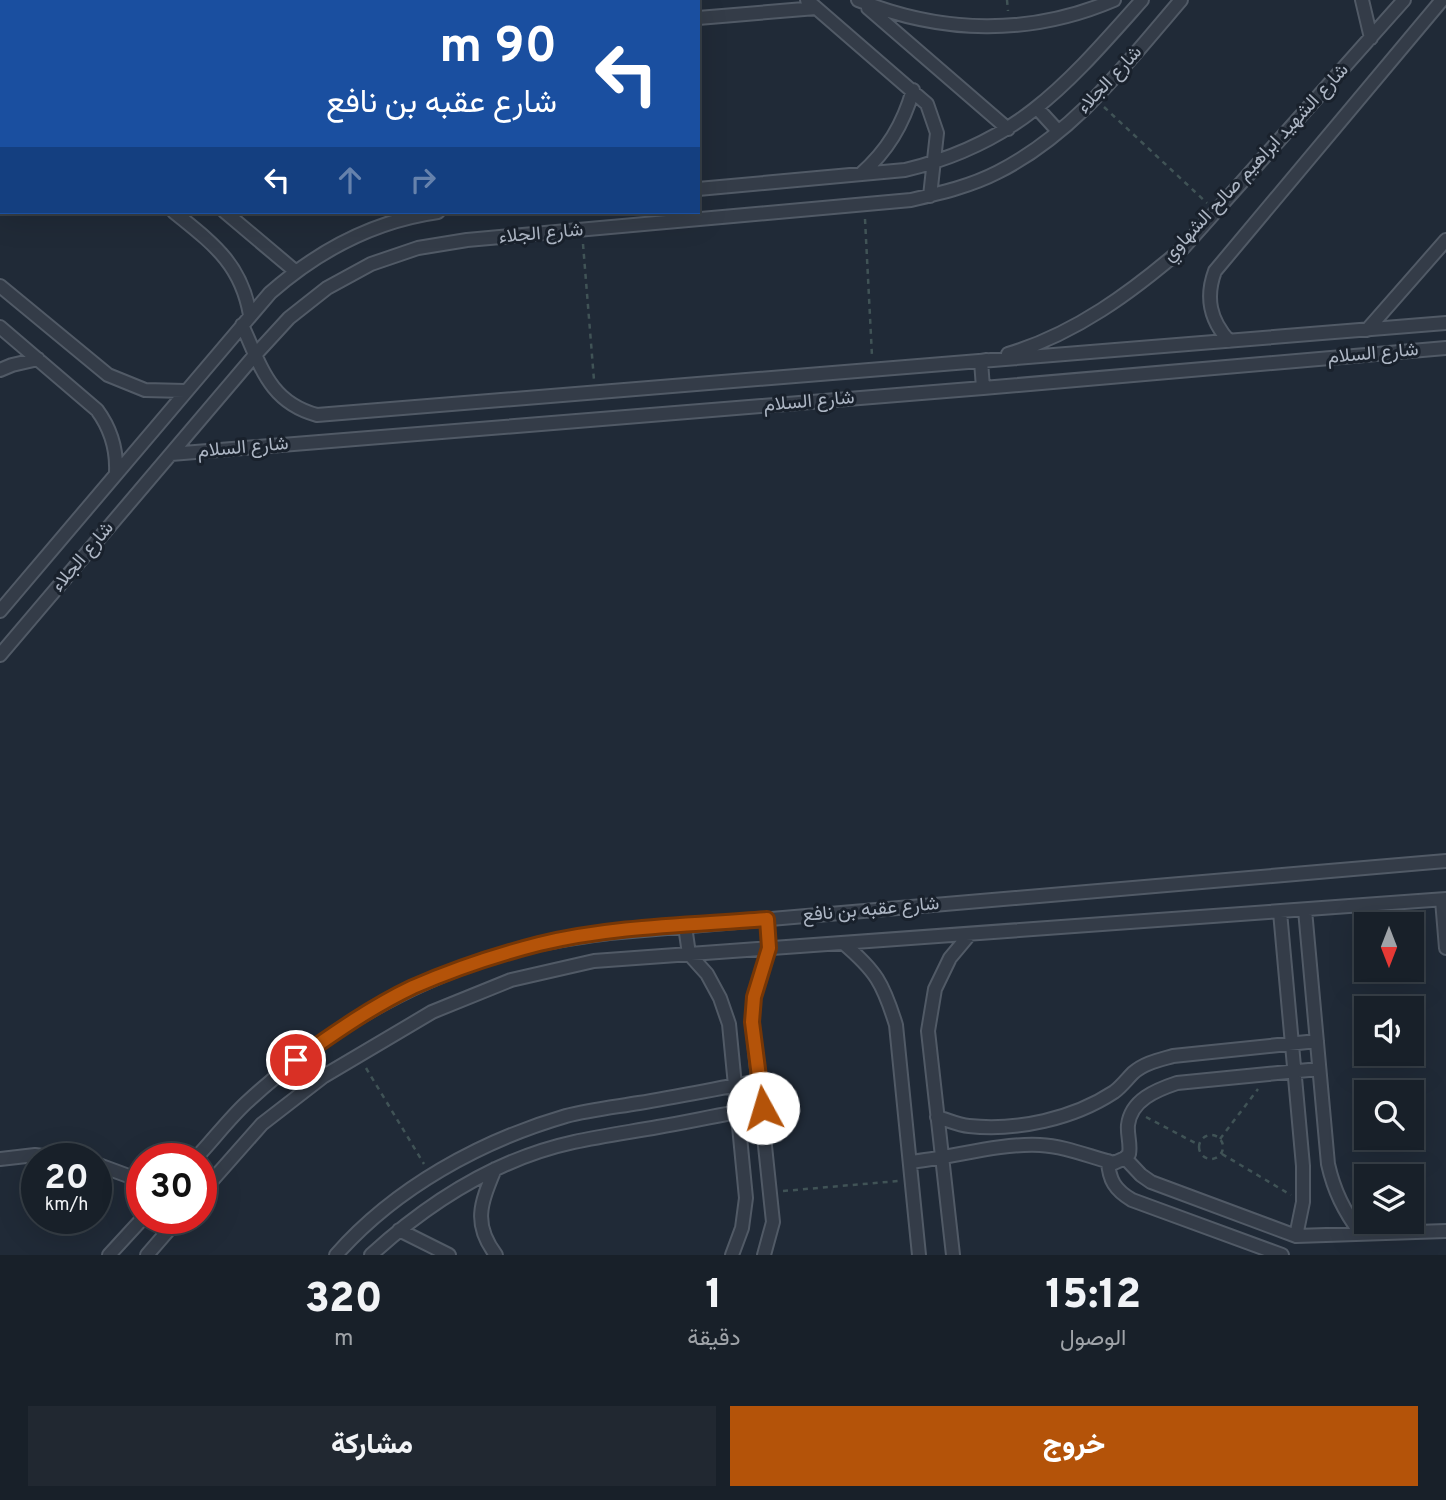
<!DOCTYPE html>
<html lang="ar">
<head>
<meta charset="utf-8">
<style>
  :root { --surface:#182029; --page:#212831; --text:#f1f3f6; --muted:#9fa3a8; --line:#363e46; --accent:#b45309 }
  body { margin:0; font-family:Overpass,Vazirmatn,sans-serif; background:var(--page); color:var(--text); direction:rtl; height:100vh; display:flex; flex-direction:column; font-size:26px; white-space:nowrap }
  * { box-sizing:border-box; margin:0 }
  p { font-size:23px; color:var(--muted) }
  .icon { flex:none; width:38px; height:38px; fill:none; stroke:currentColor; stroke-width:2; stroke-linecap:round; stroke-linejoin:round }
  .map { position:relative; height:1255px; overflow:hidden; direction:ltr }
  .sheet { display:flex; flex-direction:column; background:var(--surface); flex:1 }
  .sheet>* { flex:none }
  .banner { position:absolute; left:0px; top:0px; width:700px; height:214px; box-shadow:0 7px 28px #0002,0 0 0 2px var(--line); direction:rtl; background:#1a4fa0; color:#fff; overflow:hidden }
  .needle { width:46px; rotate:180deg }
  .controls { position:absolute; left:1354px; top:912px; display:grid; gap:14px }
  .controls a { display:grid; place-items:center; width:70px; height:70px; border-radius:0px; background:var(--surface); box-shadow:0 7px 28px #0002,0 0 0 2px var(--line); font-size:35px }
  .speed { position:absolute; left:21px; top:1143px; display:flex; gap:14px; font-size:35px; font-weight:700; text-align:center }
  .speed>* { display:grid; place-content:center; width:91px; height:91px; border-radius:50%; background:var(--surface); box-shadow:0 7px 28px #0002,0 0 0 2px var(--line); line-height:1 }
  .speed small { font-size:18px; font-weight:400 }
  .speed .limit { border:10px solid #d22; background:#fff; color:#111 }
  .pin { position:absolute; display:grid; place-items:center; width:60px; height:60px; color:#fff; margin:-30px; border:4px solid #fff; border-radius:50%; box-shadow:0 2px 7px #0007 }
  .me { position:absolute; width:77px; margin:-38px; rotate:354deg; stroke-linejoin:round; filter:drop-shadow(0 0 5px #0008) }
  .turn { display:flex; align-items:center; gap:24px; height:147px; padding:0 28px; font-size:32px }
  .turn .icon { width:91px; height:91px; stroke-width:2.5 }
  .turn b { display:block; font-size:49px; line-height:60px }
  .lanes { display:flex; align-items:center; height:66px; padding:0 28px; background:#0003; justify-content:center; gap:35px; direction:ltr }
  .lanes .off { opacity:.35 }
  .eta { display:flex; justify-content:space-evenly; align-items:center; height:119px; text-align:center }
  .eta b { font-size:42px; font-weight:800; line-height:49px }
  .button { display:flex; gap:14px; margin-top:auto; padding:14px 28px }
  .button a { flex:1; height:80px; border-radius:0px; background:var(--accent); color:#fff; font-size:28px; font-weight:800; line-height:80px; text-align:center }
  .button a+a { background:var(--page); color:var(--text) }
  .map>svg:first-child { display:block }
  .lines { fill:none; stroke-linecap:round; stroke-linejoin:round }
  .street-casing { stroke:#515a66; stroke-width:16 }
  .path { stroke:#405356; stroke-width:2.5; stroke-dasharray:5 5; stroke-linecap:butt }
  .street { stroke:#343c48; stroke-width:12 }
  .route-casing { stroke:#753606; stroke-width:18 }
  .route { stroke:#b45309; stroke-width:12 }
  .labels { text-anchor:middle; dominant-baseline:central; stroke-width:6; stroke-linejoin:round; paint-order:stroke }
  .street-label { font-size:19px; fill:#aeb7c5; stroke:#19212c }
</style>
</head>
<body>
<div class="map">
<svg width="1446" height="1255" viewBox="0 0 1446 1255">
  <rect width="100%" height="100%" fill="#202a37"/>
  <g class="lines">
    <defs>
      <path id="street" d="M227 0 229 2
        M275 0 277 2
        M807 0 927 104 937 133 930 196
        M858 0C942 34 1030 36 1114 0
        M1362 0 1371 38
        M426 2 428 0
        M472 2 491 0
        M868 8 1008 129
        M698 18 816 8
        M0 24 2 25
        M0 69 2 70
        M1037 108 1058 131
        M861 174C887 151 903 125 913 90
        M698 189 905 170C1019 143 1068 83 1142 0
        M174 212C212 243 241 263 250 315
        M225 212 295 271
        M0 286 108 375 145 390 185 391
        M242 325C261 366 269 402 317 415L1446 323
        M0 327 97 410C111 429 117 448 116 472
        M1367 330 1446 240
        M1229 341C1210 320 1205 298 1215 271L1442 0
        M1008 354C1075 334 1132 292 1184 247L1404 0
        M0 370 12 365 38 359
        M983 388 981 361 987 360
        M171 454 983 388 1446 348
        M0 611 270 293C319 250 374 221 438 212
        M0 655 255 355 289 318 327 288 371 264 418 248 467 240 911 200C941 193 971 186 998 172 1075 133 1126 64 1181 0
        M1442 900 1446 948
        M1305 910 1328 1164C1334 1191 1344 1211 1361 1234
        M1280 912 1303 1166V1202L1296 1236
        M685 926 689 954 707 974 720 998 729 1024 746 1198 742 1228 732 1255
        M843 943C876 971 883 983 896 1025L919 1255
        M937 1117C948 1120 958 1125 969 1126 1017 1131 1073 1119 1114 1092 1121 1087 1127 1079 1133 1073 1144 1063 1159 1060 1173 1056L1317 1041
        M196 1158C213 1140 228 1120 246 1103 329 1026 430 969 541 944 563 939 587 936 609 933L1446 861
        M1125 1158 1141 1175 1151 1182 1296 1236 1446 1231
        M0 1159 35 1155 60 1158
        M1108 1161C1109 1180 1115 1190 1132 1200L1282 1255
        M910 1162C953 1158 996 1143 1040 1145 1065 1146 1090 1157 1114 1163L1125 1158 1129 1154C1131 1144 1127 1135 1128 1125 1131 1100 1156 1090 1177 1083L1319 1069
        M96 1164 142 1181
        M495 1169C481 1203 472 1223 496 1255
        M201 1193 262 1124 324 1076 432 1012 511 980 594 961 1446 899
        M399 1230 449 1255
        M109 1255 143 1218
        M147 1255 179 1218
        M336 1255C395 1188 480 1141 566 1116 589 1110 615 1107 639 1103 680 1096 720 1088 760 1081
        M371 1255C429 1202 496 1159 574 1142 601 1136 630 1132 658 1127 693 1121 727 1113 763 1108
        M764 1255 773 1222 752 1022 754 997 769 948 767 919
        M953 1255 928 1031 935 989 950 958 970 934"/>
    </defs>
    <use href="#street" class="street-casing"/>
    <path class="path" d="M1007 0 1008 11
      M1104 107 1207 203
      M0 140 2 138
      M865 219 872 356
      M583 244 594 380
      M366 1068 424 1164
      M1146 1117 1199 1145
      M1199 1147a12 12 0 1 1 24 0a12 12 0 1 1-24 0Z
      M1220 1139 1258 1089
      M1222 1154 1291 1195
      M783 1191 898 1181"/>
    <use href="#street" class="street"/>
  </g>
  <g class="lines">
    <defs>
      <path id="route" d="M296 1060C333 1034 371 1007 413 987 454 969 496 955 539 944 613 926 692 925 767 919L769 948 754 997 752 1022 763 1108"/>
    </defs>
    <use href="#route" class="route-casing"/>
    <use href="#route" class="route"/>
  </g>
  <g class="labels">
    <g class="street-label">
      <text transform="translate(1110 80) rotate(-47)">شارع الجلاء</text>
      <text transform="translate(1256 163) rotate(-47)">شارع الشهيد ابراهيم صالح الشهاوي</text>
      <text transform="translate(541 234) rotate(-5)">شارع الجلاء</text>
      <text transform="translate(1373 354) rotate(-5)">شارع السلام</text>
      <text transform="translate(809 402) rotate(-5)">شارع السلام</text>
      <text transform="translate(243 448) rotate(-5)">شارع السلام</text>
      <text transform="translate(83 557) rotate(-50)">شارع الجلاء</text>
      <text transform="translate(871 910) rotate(-5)">شارع عقبه بن نافع</text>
    </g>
  </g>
</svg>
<div class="controls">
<a><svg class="needle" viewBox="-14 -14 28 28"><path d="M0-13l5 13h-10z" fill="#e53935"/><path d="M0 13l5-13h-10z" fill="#9fa3a8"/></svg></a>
<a><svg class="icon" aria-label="sound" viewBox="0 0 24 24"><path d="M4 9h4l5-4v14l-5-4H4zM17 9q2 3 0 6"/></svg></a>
<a><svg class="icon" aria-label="search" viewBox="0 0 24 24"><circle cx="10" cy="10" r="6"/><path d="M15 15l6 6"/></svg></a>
<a><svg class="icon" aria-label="layers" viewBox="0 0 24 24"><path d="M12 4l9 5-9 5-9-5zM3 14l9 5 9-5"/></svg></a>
</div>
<div class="speed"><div>20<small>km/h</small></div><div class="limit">30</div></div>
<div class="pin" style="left:296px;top:1060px;background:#d93025"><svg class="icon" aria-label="arrive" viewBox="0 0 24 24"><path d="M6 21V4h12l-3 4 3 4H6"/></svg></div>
<svg class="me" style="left:763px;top:1108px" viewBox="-20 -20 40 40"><circle r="19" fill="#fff"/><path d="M0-13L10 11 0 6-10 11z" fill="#b45309"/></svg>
<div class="banner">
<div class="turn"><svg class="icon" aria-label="left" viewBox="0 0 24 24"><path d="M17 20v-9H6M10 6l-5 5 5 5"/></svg><div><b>90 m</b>شارع عقبه بن نافع</div></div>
<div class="lanes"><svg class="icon" aria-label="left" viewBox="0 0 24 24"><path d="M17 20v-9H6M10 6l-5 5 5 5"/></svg><svg class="icon off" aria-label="ahead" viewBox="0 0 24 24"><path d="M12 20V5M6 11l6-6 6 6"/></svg><svg class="icon off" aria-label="right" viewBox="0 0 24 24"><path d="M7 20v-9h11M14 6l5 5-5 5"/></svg></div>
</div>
</div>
<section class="sheet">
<div class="eta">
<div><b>15:12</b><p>الوصول</p></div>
<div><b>1</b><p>دقيقة</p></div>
<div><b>320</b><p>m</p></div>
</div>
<div class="button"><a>خروج</a><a>مشاركة</a></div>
</section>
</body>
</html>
